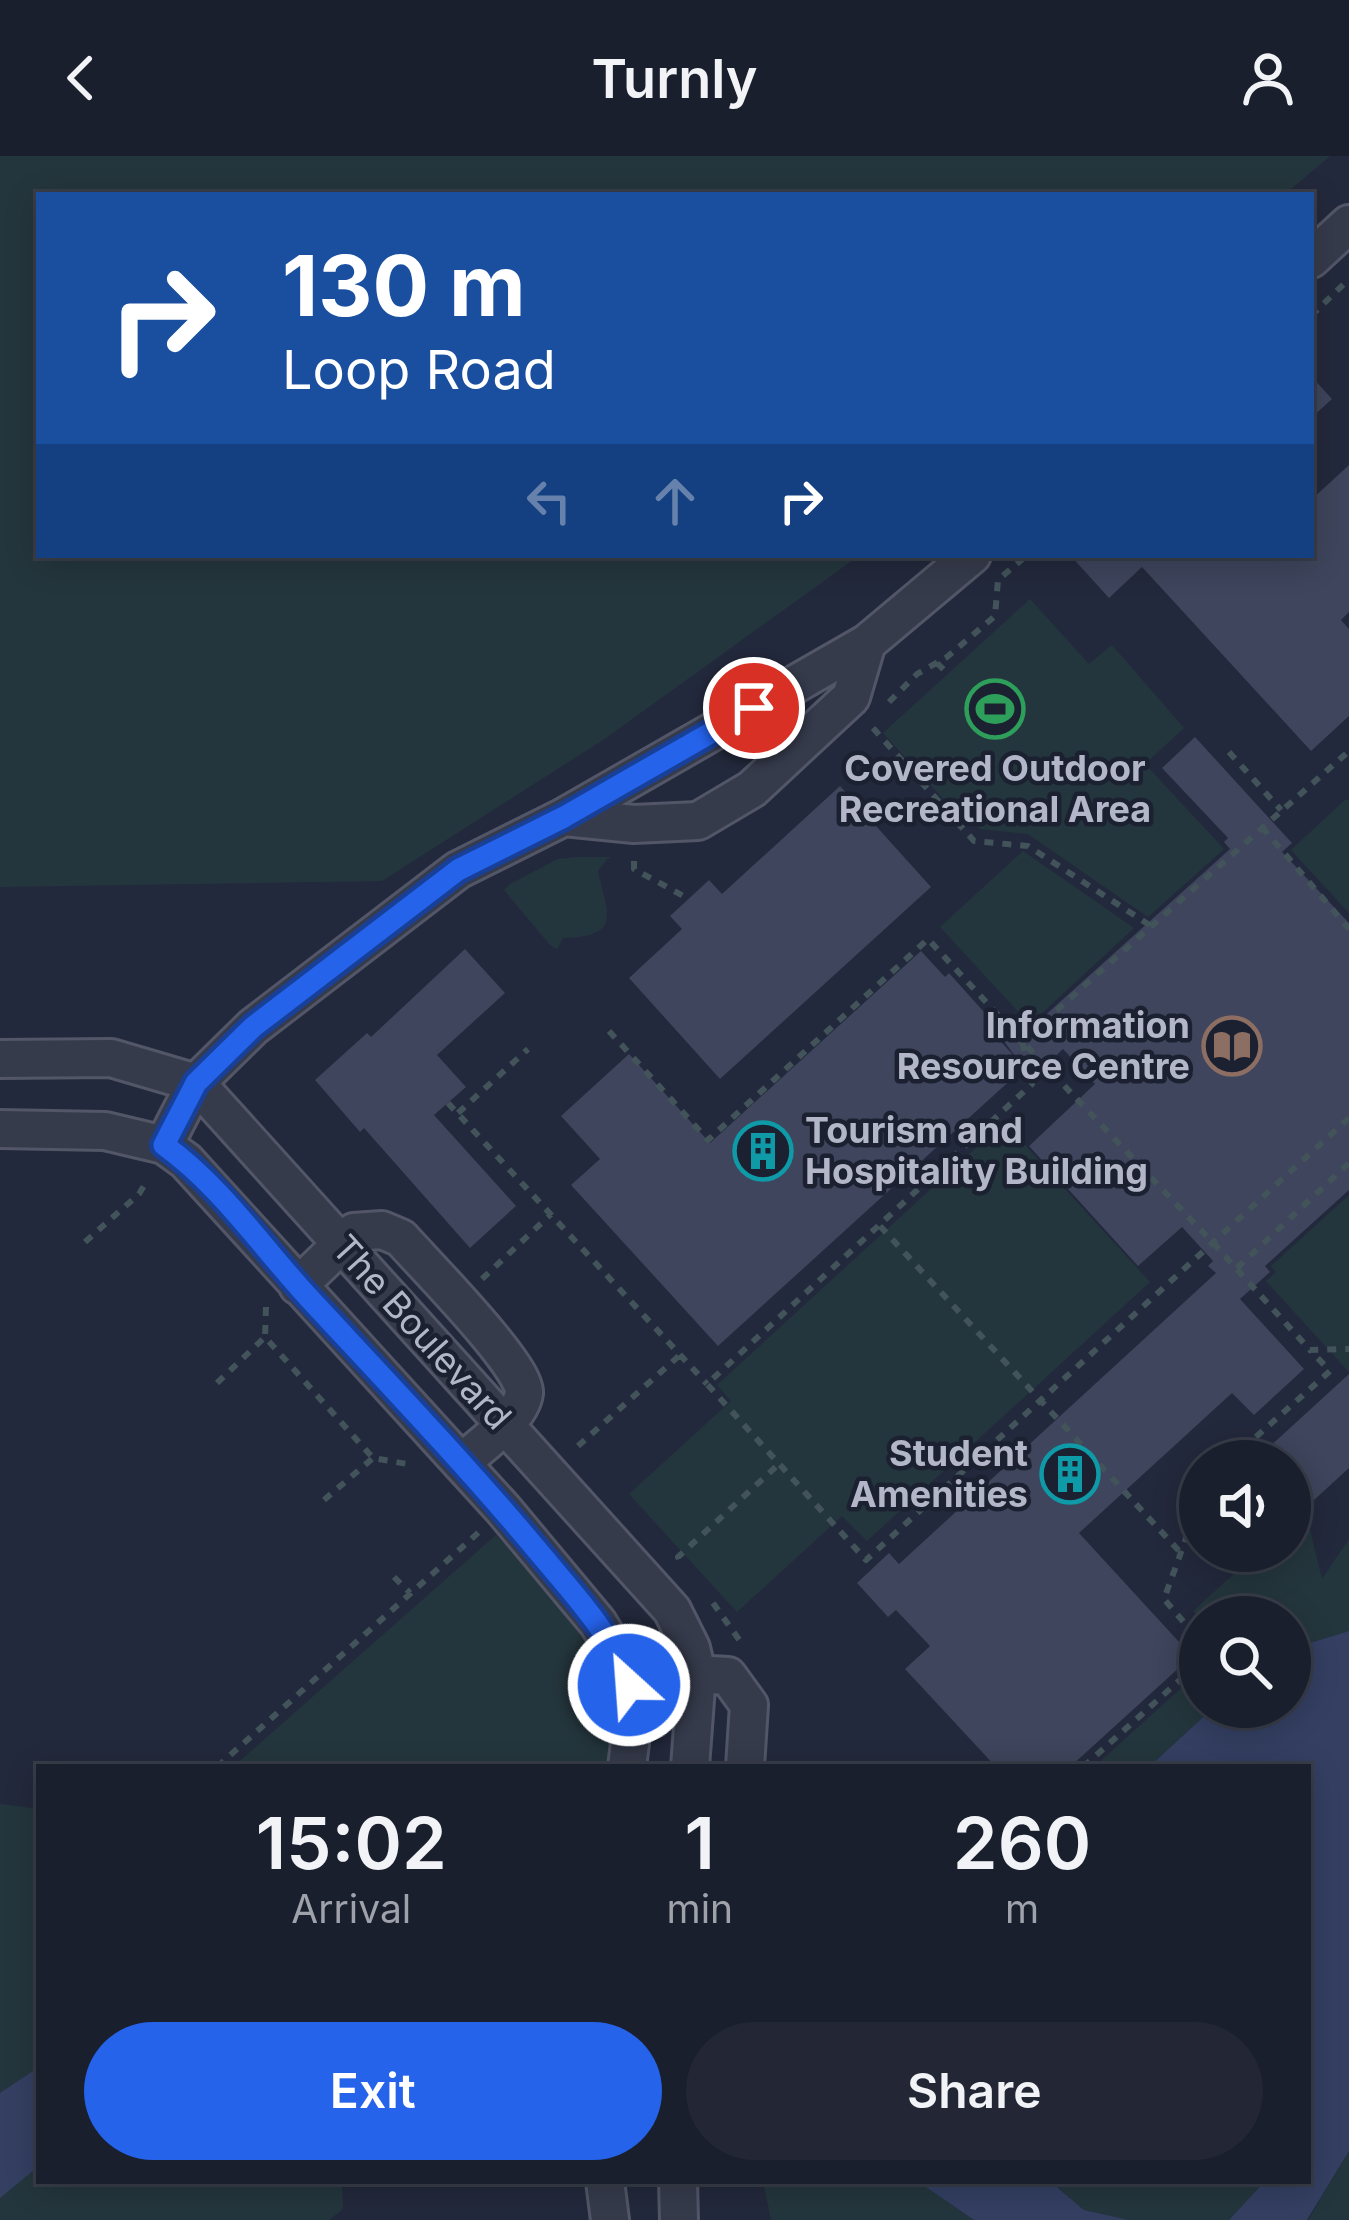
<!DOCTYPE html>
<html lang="en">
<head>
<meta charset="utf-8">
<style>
  :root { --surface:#1a1f2d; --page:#232735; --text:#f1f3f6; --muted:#9fa2aa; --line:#383d49; --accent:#2563eb }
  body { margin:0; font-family:Inter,sans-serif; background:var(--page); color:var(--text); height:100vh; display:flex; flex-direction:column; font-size:45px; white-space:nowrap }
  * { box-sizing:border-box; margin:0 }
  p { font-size:39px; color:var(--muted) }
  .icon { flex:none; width:66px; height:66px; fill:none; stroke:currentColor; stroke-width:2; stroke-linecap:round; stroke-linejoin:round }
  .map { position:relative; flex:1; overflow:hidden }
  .side { position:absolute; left:36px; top:1608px; width:1275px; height:420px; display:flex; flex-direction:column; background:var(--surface); border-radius:0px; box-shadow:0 6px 30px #0003,0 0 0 3px var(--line) }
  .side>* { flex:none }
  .hud { position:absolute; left:36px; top:36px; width:1278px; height:366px; border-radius:0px; box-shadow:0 6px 30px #0003,0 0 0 3px var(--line); background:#1a4fa0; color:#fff; overflow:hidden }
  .fabs { position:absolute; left:1179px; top:1284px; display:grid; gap:24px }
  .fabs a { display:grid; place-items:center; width:132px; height:132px; border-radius:50%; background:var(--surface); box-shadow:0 6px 30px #0003,0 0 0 3px var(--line); font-size:60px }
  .pin { position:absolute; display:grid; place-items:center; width:102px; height:102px; color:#fff; margin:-51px; border:6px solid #fff; border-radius:50%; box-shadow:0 3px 12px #0007 }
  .me { position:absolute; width:132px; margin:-66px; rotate:334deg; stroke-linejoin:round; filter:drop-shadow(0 0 9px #0008) }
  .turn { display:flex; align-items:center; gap:42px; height:252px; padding:0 48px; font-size:54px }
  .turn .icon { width:156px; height:156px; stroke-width:2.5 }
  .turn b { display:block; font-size:84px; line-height:102px }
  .lanes { display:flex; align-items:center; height:114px; padding:0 48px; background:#0003; justify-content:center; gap:60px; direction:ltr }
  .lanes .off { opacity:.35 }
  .eta { display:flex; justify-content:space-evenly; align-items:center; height:204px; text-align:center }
  .eta b { font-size:72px; font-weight:600; line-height:84px }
  .button { display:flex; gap:24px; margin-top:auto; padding:24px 48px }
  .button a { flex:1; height:138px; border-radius:72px; background:var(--accent); color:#fff; font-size:48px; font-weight:600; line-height:138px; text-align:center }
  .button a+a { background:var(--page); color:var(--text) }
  header { display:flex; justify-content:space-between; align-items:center; height:156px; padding:0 48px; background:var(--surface); font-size:54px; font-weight:600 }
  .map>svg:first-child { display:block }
  .green { fill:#24363d }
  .water { fill:#343f62 }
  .building { fill:#3e455c }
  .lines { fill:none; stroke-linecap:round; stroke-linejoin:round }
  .minor-casing { stroke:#525667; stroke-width:42 }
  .path { stroke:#42535a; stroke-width:6; stroke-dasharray:9 9; stroke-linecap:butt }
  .minor { stroke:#363b4c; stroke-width:36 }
  .route-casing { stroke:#184099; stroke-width:30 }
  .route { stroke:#2563eb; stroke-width:21 }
  .labels { text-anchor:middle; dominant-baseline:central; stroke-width:9; stroke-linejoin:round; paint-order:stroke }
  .poi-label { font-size:36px; font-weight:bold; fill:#b2b6c8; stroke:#1c2131; text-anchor:end }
  .street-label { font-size:36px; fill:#b2b6c8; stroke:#1c2131 }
</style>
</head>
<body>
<header><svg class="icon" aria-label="back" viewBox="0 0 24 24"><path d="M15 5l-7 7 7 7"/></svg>Turnly<svg class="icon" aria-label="person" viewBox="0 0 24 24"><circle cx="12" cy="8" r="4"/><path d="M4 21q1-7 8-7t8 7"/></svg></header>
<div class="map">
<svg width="1349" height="2064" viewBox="0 0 1349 2064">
  <rect width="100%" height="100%" fill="#23293c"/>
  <path class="green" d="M0 0H1330L1284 39H39V399H860L603 584 382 725 0 731Z
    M1030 443 1089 508 1112 489 1184 572 1145 608 1224 693 1148 761 1028 678 980 673 967 657 961 662 883 577Z
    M1346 643 1349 645V757L1291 694Z
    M1023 695 1134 772 1040 859 1034 854 1024 862 940 771Z
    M577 701H612L607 703 598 715C607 757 623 781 563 782L557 793 550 789 504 734 510 728 558 703Z
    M1004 966 1150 1126 867 1385 842 1360 737 1456 629 1338 731 1245 717 1229Z
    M1349 1039V1216L1266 1125 1276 1116 1271 1110Z
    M1305 1353 1322 1423 1349 1383V1475L1290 1493V1461L1200 1463 1193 1455 1259 1395H1290V1366Z
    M496 1379 535 1420 600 1504 614 1562 610 1611H233Z
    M1200 1515V1551H1214L1149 1611H1094Z
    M0 1648 39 1653V2025H342L343 2053 329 2064H0Z
    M1349 1995V2064H1308Z
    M763 2025H917L974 2064H771Z
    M1051 2025H1265L1229 2064H1129L1084 2054Z"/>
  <path class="water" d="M1349 1475V1995L1307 2064H1229L1265 2025H1308V1611H1149L1214 1551H1290V1493Z
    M39 1911V2010L0 2042V1937Z
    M917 2025H1050L1084 2054 1129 2064H974Z"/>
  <path class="building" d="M1311 220 1332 243 1311 262Z
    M1349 309V456L1341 464 1349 473V560L1311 595 1142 411 1109 442 1070 399H1311V344Z
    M1195 581 1292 687 1282 696 1349 767V1034L1265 1110 1270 1116 1240 1143 1304 1213 1254 1259 1232 1237 1079 1377 1192 1500 1070 1611H996L905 1513 930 1490 896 1454 888 1461 857 1427 889 1397 899 1408 1216 1117 1208 1110 1213 1105 1182 1071 1138 1110 1029 990 1095 928 1063 893 1033 921 1025 911 718 1190 571 1029 600 1003 561 960 629 898 710 987 921 795 945 821 949 817 993 866 987 871 1018 904 1003 884 1035 856 1041 863 1230 693 1224 686 1228 682 1162 612Z
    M840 630 931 731 720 923 629 822 682 773 670 760 709 724 722 738Z
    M465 793 505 837 437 899 466 931 434 959 516 1050 470 1092 364 972 360 976 315 924 367 877 371 881Z
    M1349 1218V1312L1290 1366V1305H1254Z"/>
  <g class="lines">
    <defs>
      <path id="minor" d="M1311 103 1349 68
        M564 661 634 668 698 665 752 633 851 541 867 487
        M0 903 111 902 196 927 672 1454 691 1492 697 1517 690 1611
        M0 973 105 975 164 989 186 1005 503 1353 598 1467 617 1498 629 1529 630 1587 627 1611
        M164 989 196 927 253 871 458 714 564 661 867 487 972 399
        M298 1130 354 1076 382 1074 401 1082C423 1107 527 1212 524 1237 521 1262 480 1290 461 1307
        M624 1514 728 1520 749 1549 745 1611
        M605 2025 610 2064
        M678 2025 679 2064"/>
    </defs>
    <use href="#minor" class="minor-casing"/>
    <path class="path" d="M1311 160 1349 123
      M937 507 948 518
      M889 546 917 518 947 501 995 460 998 424 1027 399
      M873 572 974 685 1028 690 1151 770
      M1229 596 1281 654
      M1262 671 1349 773
      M634 705V713L689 743
      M609 875 708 984 928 783 1022 885 1349 595
      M448 947 707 1228
      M458 957 528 893
      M1349 962 866 1404 707 1228 1032 928 1022 885 1214 1088 1310 1194 1349 1193
      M880 1070 1181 1397
      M85 1086 139 1038 148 1023
      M1237 1112 1349 1007
      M482 1123 551 1058
      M266 1151 265 1181 373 1302 413 1309
      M217 1227 265 1181
      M578 1290 680 1199
      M1229 1305 1330 1215 1310 1194
      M324 1344 373 1302
      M1200 1344 1164 1443 1200 1485
      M679 1403 678 1401 779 1308
      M394 1421 410 1437
      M713 1447 740 1485
      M217 1611 479 1376
      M1083 1611 1200 1506"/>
    <use href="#minor" class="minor"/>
  </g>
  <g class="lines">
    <defs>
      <path id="route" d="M629 1529C613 1479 576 1441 543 1401 468 1311 388 1227 309 1142 262 1091 221 1030 164 989L196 927 253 871 458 714 564 661 754 552"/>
    </defs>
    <use href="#route" class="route-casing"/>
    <use href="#route" class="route"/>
  </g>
  <defs>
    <symbol id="stadium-ring" viewBox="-11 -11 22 22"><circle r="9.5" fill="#1c2131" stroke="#2e9e5b" stroke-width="1.5"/><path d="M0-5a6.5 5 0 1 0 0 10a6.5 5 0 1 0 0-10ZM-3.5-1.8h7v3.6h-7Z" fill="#2e9e5b"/></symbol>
    <symbol id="library-ring" viewBox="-11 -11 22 22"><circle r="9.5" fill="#1c2131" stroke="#8d6e63" stroke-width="1.5"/><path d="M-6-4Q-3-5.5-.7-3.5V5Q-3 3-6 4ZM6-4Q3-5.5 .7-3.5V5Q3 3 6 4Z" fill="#8d6e63"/></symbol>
    <symbol id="building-ring" viewBox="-11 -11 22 22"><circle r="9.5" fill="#1c2131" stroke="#0f9aa8" stroke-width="1.5"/><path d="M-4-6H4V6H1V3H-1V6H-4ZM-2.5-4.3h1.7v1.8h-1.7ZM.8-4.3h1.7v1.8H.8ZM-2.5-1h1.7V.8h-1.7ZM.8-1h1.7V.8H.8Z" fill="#0f9aa8"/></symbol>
  </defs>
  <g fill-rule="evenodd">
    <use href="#stadium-ring" x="962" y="520" width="66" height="66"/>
    <use href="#library-ring" x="1199" y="857" width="66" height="66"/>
    <use href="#building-ring" x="730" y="962" width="66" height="66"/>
    <use href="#building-ring" x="1037" y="1285" width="66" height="66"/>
  </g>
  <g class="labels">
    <g class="poi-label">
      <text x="995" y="612" text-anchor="middle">Covered Outdoor<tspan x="995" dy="41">Recreational Area</tspan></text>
      <text x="1190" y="869">Information<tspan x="1190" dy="41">Resource Centre</tspan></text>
      <text x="805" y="974" text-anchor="start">Tourism and<tspan x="805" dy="41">Hospitality Building</tspan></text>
      <text x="1028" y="1297">Student<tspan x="1028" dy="41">Amenities</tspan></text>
    </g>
    <g class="street-label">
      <text transform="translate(422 1176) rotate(48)">The Boulevard</text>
    </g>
  </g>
</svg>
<div class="fabs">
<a><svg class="icon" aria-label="sound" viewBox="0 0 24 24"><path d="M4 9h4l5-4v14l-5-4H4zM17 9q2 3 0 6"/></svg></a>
<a><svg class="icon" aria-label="search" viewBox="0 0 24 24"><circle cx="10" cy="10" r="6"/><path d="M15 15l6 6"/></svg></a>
</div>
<div class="pin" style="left:754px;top:552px;background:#d93025"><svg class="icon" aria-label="arrive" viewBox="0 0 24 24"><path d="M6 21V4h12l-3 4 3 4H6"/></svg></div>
<svg class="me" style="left:629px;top:1529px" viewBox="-20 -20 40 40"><circle r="17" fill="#2563eb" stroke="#fff" stroke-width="3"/><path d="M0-11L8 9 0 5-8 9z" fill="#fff"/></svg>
<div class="hud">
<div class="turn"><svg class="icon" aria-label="right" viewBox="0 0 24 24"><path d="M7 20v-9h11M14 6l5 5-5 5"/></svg><div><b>130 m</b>Loop Road</div></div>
<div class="lanes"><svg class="icon off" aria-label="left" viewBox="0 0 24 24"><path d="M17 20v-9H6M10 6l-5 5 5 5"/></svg><svg class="icon off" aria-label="ahead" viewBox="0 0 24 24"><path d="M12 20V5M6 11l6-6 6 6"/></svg><svg class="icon" aria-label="right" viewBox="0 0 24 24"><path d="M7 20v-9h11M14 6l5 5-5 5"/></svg></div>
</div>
<section class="side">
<div class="eta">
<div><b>15:02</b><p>Arrival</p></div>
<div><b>1</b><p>min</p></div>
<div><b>260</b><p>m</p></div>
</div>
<div class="button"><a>Exit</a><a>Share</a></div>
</section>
</div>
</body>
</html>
